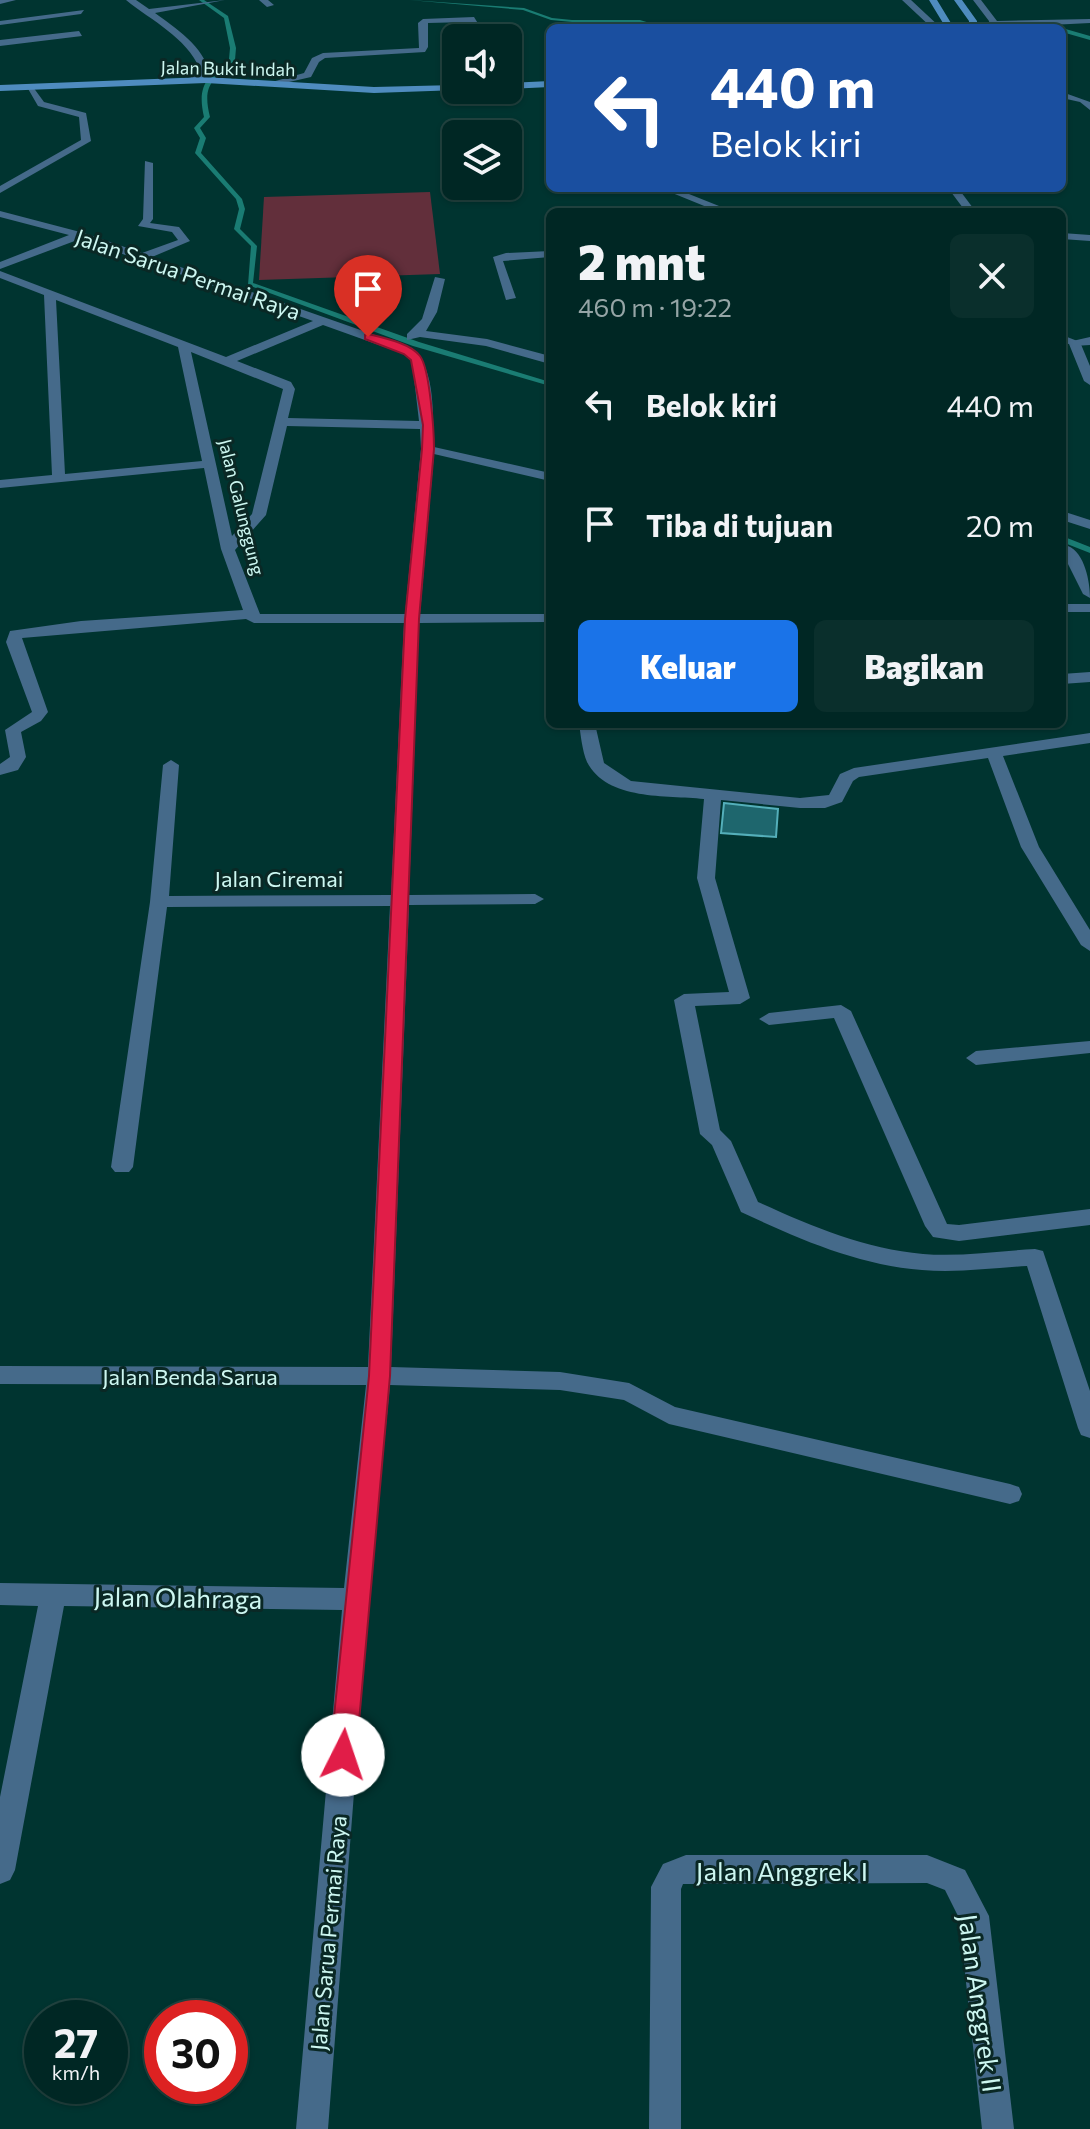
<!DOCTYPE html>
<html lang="id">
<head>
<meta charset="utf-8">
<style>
  :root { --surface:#002724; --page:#0a2f2c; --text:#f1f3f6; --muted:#95a5a6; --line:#224441; --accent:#1a73e8 }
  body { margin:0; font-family:Commissioner,sans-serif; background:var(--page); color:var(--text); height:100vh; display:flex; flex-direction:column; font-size:30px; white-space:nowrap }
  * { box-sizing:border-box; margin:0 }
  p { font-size:26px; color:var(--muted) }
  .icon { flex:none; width:44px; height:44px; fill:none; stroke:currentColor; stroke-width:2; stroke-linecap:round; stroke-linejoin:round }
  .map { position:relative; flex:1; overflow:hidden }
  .details { position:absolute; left:546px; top:208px; width:520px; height:520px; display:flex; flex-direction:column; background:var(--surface); border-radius:12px; box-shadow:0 2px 6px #0004,0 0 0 2px var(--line) }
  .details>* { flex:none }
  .guide { position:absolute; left:546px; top:24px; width:520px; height:168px; border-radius:12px; box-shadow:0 2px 6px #0004,0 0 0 2px var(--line); background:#1a4fa0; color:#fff; overflow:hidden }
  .tools { position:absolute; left:442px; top:24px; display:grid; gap:16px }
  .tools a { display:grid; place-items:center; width:80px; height:80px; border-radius:12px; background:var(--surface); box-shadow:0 2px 6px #0004,0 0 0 2px var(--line); font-size:40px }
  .speed { position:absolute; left:24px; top:2000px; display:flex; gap:16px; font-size:40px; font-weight:700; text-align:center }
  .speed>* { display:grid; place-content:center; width:104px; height:104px; border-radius:50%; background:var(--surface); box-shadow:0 2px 6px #0004,0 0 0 2px var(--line); line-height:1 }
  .speed small { font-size:20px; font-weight:400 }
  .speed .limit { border:12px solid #d22; background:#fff; color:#111 }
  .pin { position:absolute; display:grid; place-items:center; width:68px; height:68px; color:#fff; margin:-82px -34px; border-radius:50% 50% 50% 0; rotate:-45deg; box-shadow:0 0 8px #0007 }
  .pin .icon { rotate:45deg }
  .me { position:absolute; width:88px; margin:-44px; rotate:4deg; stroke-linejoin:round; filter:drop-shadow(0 0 6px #0008) }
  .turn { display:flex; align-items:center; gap:28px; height:168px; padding:0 32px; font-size:36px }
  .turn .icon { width:104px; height:104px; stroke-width:2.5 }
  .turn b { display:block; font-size:56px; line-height:68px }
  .round { display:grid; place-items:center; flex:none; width:84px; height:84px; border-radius:12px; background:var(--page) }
  .overview { display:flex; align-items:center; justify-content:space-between; height:136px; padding:0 32px }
  h1 { font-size:48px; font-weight:800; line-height:60px }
  .action { display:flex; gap:16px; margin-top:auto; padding:16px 32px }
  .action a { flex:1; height:92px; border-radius:12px; background:var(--accent); color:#fff; font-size:32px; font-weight:800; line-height:92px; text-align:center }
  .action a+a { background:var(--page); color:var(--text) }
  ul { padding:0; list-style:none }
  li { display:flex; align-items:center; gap:24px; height:120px; padding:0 32px }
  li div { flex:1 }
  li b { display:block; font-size:30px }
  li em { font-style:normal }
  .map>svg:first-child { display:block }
  .green { fill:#622f3b }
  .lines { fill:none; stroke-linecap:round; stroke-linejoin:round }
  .stream { fill:#1a7c73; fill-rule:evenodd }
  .building { fill:#1e666d; stroke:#54afba; stroke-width:2 }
  .minor { fill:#456a8a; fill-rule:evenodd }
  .tertiary { fill:#456a8a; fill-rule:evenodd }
  .secondary { fill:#4f8cbf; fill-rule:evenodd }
  .route { fill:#e11d48; stroke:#92132f; stroke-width:2 }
  .labels { text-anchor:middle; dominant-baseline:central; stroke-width:6; stroke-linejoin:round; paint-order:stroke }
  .far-street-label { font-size:18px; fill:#cdf7f1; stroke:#0a2825 }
  .street-label { font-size:22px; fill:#cdf7f1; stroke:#0a2825 }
  .near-street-label { font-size:26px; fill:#cdf7f1; stroke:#0a2825 }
</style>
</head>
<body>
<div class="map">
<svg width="1090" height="2129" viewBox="0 0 1090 2129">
  <rect width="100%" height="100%" fill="#003430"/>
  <path class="green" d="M430 192 440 274 259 280 264 197Z"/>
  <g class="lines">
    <path class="stream" d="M199 0H204L228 16 236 48 235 60C212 80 202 85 210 117L200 128 206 138 201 153 242 199 245 209 240 229 257 246 253 283 419 342 550 382V386L413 346 248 285 251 246 234 229 239 209 236 199 195 153 200 138 194 128 204 117C197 86 206 78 229 59L230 48 224 18Z
      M409 0 524 8 552 18 572 20H640L666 28H658L640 22H572L551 20 523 10Z
      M1045 24 1059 28 1006 27 1009 25Z
      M1062 28 1090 36V40L1062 32Z
      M1062 536 1090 547V553L1062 542Z"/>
  </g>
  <path class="building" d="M724 803 778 809 776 837 721 833Z"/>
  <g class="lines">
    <path class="minor" d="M0 0H16L0 4Z
      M126 0H136L149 9 225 0 155 13C174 27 206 48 208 72L195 83H189V79L200 69C186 37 152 21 126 0Z
      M259 0H268L274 5 267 7Z
      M902 0H911L941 28H932Z
      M973 0H981L997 21 1090 19V23L990 28 989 21Z
      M84 10 81 14 0 25V21Z
      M474 17 487 38H479L468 22 428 23V47L425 52 325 58 319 62 311 77 276 85 272 82 304 73 312 58 323 53 419 48 418 23 423 19Z
      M79 31 82 36 0 46V40Z
      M508 69 520 83V87H514L508 78Z
      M27 87H33L44 102 86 113 91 141 0 193V186L81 140 79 117 38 106Z
      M1062 92 1090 102V110L1080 102 1062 98Z
      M145 161 153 163V219L150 223 179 227 190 241 152 257 412 348C437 370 432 417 434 447L550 473V481L434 454 420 614H550V622L419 623 409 895 535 894 544 899 535 904 409 905 391 1367 560 1372 629 1383 675 1407 1010 1484 1019 1487 1022 1494 1019 1501 1010 1504 669 1424 624 1400 560 1390 390 1385 369 1599 328 2129H296L342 1610 64 1606 15 1870 10 1880 0 1884V1797L38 1606 0 1605V1583L344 1588 366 1385 0 1384V1366L368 1367 390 906 167 907 133 1167 129 1172H115L111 1167 150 902 163 765 171 760 179 765 169 896 391 895 404 623H254L246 619 22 638 48 712 41 721 21 732 26 757 18 770 0 775V764L10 757 5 730 32 712 6 642 10 631 81 621 243 610 221 549 204 468 0 488V480L52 475 44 295 0 278V271L226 357 313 321 80 239 0 269V262L69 235 0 217V211L84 233 142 253 178 240 172 232 138 226 143 219ZM56 300 178 347 202 461 65 474ZM323 325 404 354 412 361 419 421 288 418 295 389 291 382 237 361ZM191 352 283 389 252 514 232 536ZM287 426 420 429 421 449 405 614H260L235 550 266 515Z
      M948 188H958L976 212H966Z
      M1062 233 1090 235V241L1062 239Z
      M550 251V257L503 261 516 298 506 300 493 257 506 253Z
      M435 277 445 279 437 312 426 331 487 339 550 356V364L486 346 420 337 407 340V334L422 319Z
      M1090 337V345L1074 346 1068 342Z
      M1062 511 1090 520V529L1062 520Z
      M1068 546C1085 553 1090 582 1090 598L1083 594 1062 552 1063 547Z
      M1062 604H1090V612H1062Z
      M1090 672V682L1062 684V674Z
      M579 724H595L604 763 631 781 800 798 829 795 840 774 854 768 1090 733V743L1003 756 1039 847 1090 930V951L1081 945 1021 847 988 758 859 777 853 781 842 802 825 808H800L721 800 715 878 750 998 740 1004 695 1006 720 1130 731 1141 758 1202C811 1226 864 1249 923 1254 960 1257 998 1251 1035 1249L1043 1251 1090 1391V1438L1081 1435 1078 1428 1027 1266C992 1268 957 1273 922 1270 858 1265 799 1239 741 1212L712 1145 700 1134 674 1000 684 994 729 992 697 878 704 799C667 795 607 801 587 762 582 750 581 736 579 724Z
      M841 1005 851 1011 947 1224 959 1225 1090 1209V1225L959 1241 933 1237 925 1226 834 1018 769 1025 759 1019 769 1013Z
      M1090 1041V1053L976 1065 966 1058 976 1051Z
      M686 1855H927L965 1870 989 1916 1014 2129H982L959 1918 945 1890 927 1883 683 1884 681 1889V2129H649L651 1887 663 1864Z"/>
    <path class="tertiary" d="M660 188H674L734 212H719Z
      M1062 335 1080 342 1090 366V385L1084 381 1069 344 1062 343Z"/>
    <path class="secondary" d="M929 0H937L954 28H946Z
      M954 0H962L977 21V28H969V21Z
      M206 77 374 87 456 85V90H459L374 93 206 83 0 91V85Z
      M550 81V87L508 89V83Z"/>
  </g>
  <path class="route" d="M368 334C384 338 410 343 420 356 430 369 434 432 434 449L419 619 390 1376 356 1755 352 1763 343 1767 334 1763 330 1755 369 1376 405 619 422 449 423 425 411 360 404 354 365 339V335Z"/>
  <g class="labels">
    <g class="far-street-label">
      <text transform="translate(228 68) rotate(1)">Jalan Bukit Indah</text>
      <text transform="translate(242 507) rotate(76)">Jalan Galunggung</text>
    </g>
    <g class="street-label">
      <text transform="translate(188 274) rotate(19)">Jalan Sarua Permai Raya</text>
      <text x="279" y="878">Jalan Ciremai</text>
      <text x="190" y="1376">Jalan Benda Sarua</text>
      <text transform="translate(328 1933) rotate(-85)">Jalan Sarua Permai Raya</text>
    </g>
    <g class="near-street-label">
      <text transform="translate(178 1597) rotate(1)">Jalan Olahraga</text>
      <text x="782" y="1870">Jalan Anggrek I</text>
      <text transform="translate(981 2003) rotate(82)">Jalan Anggrek II</text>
    </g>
  </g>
</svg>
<div class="tools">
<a><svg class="icon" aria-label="sound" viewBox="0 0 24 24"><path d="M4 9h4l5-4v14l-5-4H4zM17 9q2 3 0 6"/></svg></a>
<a><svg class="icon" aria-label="layers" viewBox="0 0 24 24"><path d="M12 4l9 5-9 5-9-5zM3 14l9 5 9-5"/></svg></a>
</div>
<div class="speed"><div>27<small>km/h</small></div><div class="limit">30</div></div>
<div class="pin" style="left:368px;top:337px;background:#d93025"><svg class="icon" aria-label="arrive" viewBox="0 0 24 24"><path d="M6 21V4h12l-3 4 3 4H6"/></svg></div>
<svg class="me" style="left:343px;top:1755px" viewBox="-20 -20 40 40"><circle r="19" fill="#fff"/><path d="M0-13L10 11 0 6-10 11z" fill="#e11d48"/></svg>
<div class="guide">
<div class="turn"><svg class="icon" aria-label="left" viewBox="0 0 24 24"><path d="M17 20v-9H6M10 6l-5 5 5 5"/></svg><div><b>440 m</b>Belok kiri</div></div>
</div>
<section class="details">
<div class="overview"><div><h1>2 mnt</h1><p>460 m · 19:22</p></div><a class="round"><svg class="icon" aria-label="close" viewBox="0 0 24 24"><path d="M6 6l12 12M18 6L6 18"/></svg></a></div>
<ul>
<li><svg class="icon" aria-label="left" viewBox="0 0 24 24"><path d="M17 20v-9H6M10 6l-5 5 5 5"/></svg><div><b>Belok kiri</b></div><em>440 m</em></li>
<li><svg class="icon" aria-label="arrive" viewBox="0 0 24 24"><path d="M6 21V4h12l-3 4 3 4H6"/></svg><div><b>Tiba di tujuan</b></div><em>20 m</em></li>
</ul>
<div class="action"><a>Keluar</a><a>Bagikan</a></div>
</section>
</div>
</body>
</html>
